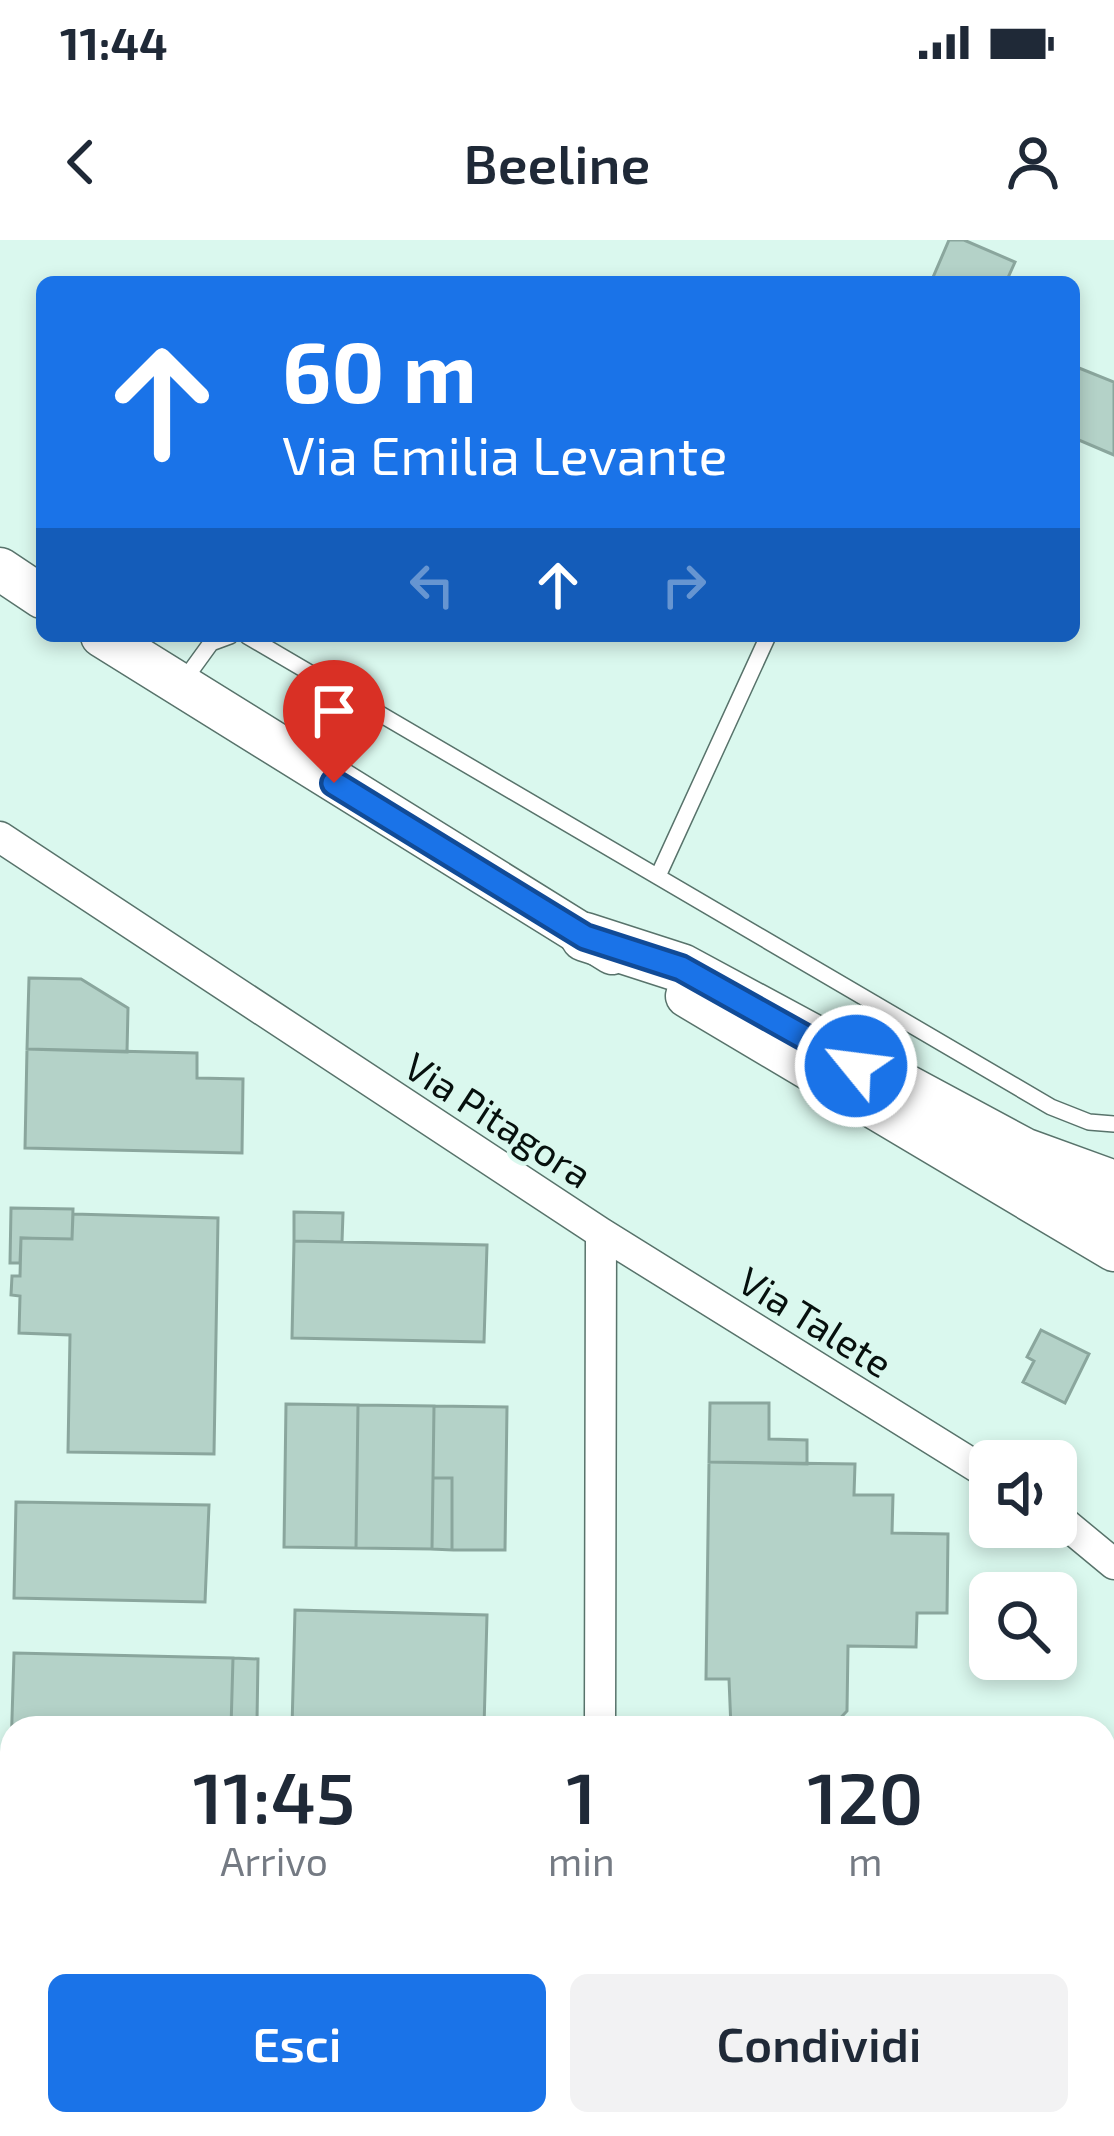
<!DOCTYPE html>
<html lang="it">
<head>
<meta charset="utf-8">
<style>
  :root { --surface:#fff; --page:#f2f2f3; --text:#1f2937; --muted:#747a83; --accent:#1a73e8 }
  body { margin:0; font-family:"Exo 2",sans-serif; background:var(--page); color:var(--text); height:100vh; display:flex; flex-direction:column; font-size:45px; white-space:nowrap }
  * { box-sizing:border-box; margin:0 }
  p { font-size:39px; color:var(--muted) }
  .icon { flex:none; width:66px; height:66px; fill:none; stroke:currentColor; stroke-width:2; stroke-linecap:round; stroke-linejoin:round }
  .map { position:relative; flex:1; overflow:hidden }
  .sheet { position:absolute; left:0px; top:1476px; width:1116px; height:420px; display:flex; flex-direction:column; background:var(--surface); border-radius:36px 36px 0 0; box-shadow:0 6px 18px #0003 }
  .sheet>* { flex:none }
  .top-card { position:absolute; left:36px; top:36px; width:1044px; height:366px; border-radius:18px; box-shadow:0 6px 18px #0003; background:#1a73e8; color:#fff; overflow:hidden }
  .buttons { position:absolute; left:969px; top:1200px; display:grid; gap:24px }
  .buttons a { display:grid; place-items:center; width:108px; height:108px; border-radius:18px; background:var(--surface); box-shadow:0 6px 18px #0003; font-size:60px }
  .pin { position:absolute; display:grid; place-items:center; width:102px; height:102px; color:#fff; margin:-123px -51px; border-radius:50% 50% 50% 0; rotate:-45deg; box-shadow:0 0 12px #0007 }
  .pin .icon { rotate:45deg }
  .me { position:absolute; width:132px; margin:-66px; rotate:299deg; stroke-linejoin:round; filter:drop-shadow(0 0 9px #0008) }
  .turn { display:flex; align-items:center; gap:42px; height:252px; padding:0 48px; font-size:54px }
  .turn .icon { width:156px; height:156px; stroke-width:2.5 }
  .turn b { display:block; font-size:84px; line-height:102px }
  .lanes { display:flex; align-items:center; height:114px; padding:0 48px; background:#0003; justify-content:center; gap:60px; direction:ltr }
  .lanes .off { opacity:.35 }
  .eta { display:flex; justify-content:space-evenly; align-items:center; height:204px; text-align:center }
  .eta b { font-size:72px; font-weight:600; line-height:84px }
  .button { display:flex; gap:24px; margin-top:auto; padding:24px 48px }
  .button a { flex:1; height:138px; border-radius:18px; background:var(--accent); color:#fff; font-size:48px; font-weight:600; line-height:138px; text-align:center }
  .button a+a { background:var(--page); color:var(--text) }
  .status { display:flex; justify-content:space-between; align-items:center; height:84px; padding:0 60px; background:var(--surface); direction:ltr }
  .status svg { height:33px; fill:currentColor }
  header { display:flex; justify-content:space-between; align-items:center; height:156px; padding:0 48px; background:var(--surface); font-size:54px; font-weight:600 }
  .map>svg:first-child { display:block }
  .building { fill:#b4d2c8; stroke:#8aa69d; stroke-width:3 }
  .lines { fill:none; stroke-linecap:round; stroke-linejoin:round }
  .service-casing { stroke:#58736b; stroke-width:18 }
  .minor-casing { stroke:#58736b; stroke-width:33 }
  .secondary-casing { stroke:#58736b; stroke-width:45 }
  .trunk-casing { stroke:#58736b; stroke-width:51 }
  .service { stroke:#fff; stroke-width:15 }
  .minor { stroke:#fff; stroke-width:30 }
  .secondary { stroke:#fff; stroke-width:42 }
  .trunk { stroke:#fff; stroke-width:48 }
  .route-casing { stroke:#114b97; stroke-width:30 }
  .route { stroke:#1a73e8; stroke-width:21 }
  .labels { text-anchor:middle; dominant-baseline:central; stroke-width:9; stroke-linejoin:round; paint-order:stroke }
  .street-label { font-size:39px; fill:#06100d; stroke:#daf8ee }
</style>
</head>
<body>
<div class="status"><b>11:44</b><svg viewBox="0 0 49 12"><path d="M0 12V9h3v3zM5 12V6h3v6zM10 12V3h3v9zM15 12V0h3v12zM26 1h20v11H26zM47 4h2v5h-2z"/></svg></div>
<header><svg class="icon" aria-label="back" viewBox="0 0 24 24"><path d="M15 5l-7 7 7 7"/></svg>Beeline<svg class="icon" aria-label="person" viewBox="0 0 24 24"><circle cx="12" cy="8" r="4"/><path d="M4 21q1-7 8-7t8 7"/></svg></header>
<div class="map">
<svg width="1114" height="1896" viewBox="0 0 1114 1896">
  <rect width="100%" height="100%" fill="#daf8ee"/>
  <path class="building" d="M949 0H964L1015 22 1006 42H931Z
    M1074 126 1114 142V215L1074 198Z
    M29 738 81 739 128 768 127 812 27 809Z
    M27 809 197 813V838L243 839 242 913 25 908Z
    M11 968 73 969 72 999 21 998 20 1023H10Z
    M294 972 343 973 342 1002 294 1001Z
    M73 974 218 978 214 1214 68 1212 70 1095 19 1093 20 1056 11 1055 12 1036H20L21 998 72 999Z
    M294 1001 487 1005 484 1102 292 1098Z
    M1041 1090 1089 1114 1065 1163 1023 1142 1034 1121 1027 1117Z
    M710 1163H769V1199L807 1200V1224L709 1222Z
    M286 1164 358 1165 356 1308 284 1307Z
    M358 1165 434 1166 432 1309 356 1308Z
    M434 1166 507 1167 505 1310H452V1238H433Z
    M709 1222 855 1224 854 1255H893L892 1293 948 1294 947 1373H917L916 1407 848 1406 847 1471 831 1488H731L729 1439H706Z
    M433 1238H452V1310L432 1309Z
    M16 1262 209 1265 205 1362 14 1358Z
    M295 1370 487 1375 484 1488H292Z
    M14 1413 233 1418 231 1488H12L11 1511Z
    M233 1418 258 1419 257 1481 292 1482V1488H231Z
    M10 1567H12V1757H5Z
    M1104 1750H1114V1896H948V1884H1104Z
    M5 1783H12V1837L3 1836Z"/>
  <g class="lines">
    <defs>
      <path id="service" d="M247 396 1051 867 1089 882 1114 884
        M182 443 211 403 230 396
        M658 636 768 396
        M1108 1700 1114 1673
        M838 1896V1884"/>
      <path id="minor" d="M0 597 601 993 600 1488
        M601 993 990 1235
        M1056 1276 1114 1324"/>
      <path id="secondary" d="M0 329 42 357
        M102 396 612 713
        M687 756 1114 1010"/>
      <path id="trunk" d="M585 697 681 728 1023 912 1114 945
        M1032 946 1114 986"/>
    </defs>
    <use href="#service" class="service-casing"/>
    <use href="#minor" class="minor-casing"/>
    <use href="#secondary" class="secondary-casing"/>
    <use href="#trunk" class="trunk-casing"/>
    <use href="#service" class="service"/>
    <use href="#minor" class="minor"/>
    <use href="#secondary" class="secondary"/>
    <use href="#trunk" class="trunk"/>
  </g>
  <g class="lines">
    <defs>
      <path id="route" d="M334 543 585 697 681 728 856 826"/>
    </defs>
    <use href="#route" class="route-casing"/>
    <use href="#route" class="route"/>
  </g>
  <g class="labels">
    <g class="street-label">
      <text transform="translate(499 879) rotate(33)">Via Pitagora</text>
      <text transform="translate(816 1081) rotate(32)">Via Talete</text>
    </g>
  </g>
</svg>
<div class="buttons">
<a><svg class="icon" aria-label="sound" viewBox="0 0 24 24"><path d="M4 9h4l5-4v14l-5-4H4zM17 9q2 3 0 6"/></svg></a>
<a><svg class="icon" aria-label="search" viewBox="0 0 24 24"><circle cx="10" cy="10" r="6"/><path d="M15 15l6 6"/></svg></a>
</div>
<div class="pin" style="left:334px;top:543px;background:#d93025"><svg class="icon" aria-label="arrive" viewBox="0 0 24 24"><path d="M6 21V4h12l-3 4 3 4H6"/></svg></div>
<svg class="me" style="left:856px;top:826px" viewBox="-20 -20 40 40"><circle r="17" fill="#1a73e8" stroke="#fff" stroke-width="3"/><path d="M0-11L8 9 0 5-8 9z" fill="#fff"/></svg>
<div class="top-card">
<div class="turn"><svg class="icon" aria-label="ahead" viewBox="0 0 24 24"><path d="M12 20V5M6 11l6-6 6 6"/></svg><div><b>60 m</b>Via Emilia Levante</div></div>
<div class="lanes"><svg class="icon off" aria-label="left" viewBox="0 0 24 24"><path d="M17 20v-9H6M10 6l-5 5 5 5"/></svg><svg class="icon" aria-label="ahead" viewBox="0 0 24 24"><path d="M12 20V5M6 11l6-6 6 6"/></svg><svg class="icon off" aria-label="right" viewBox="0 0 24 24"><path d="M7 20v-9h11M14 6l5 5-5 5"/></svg></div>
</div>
<section class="sheet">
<div class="eta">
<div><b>11:45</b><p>Arrivo</p></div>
<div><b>1</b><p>min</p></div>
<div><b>120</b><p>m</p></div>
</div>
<div class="button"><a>Esci</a><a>Condividi</a></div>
</section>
</div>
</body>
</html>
